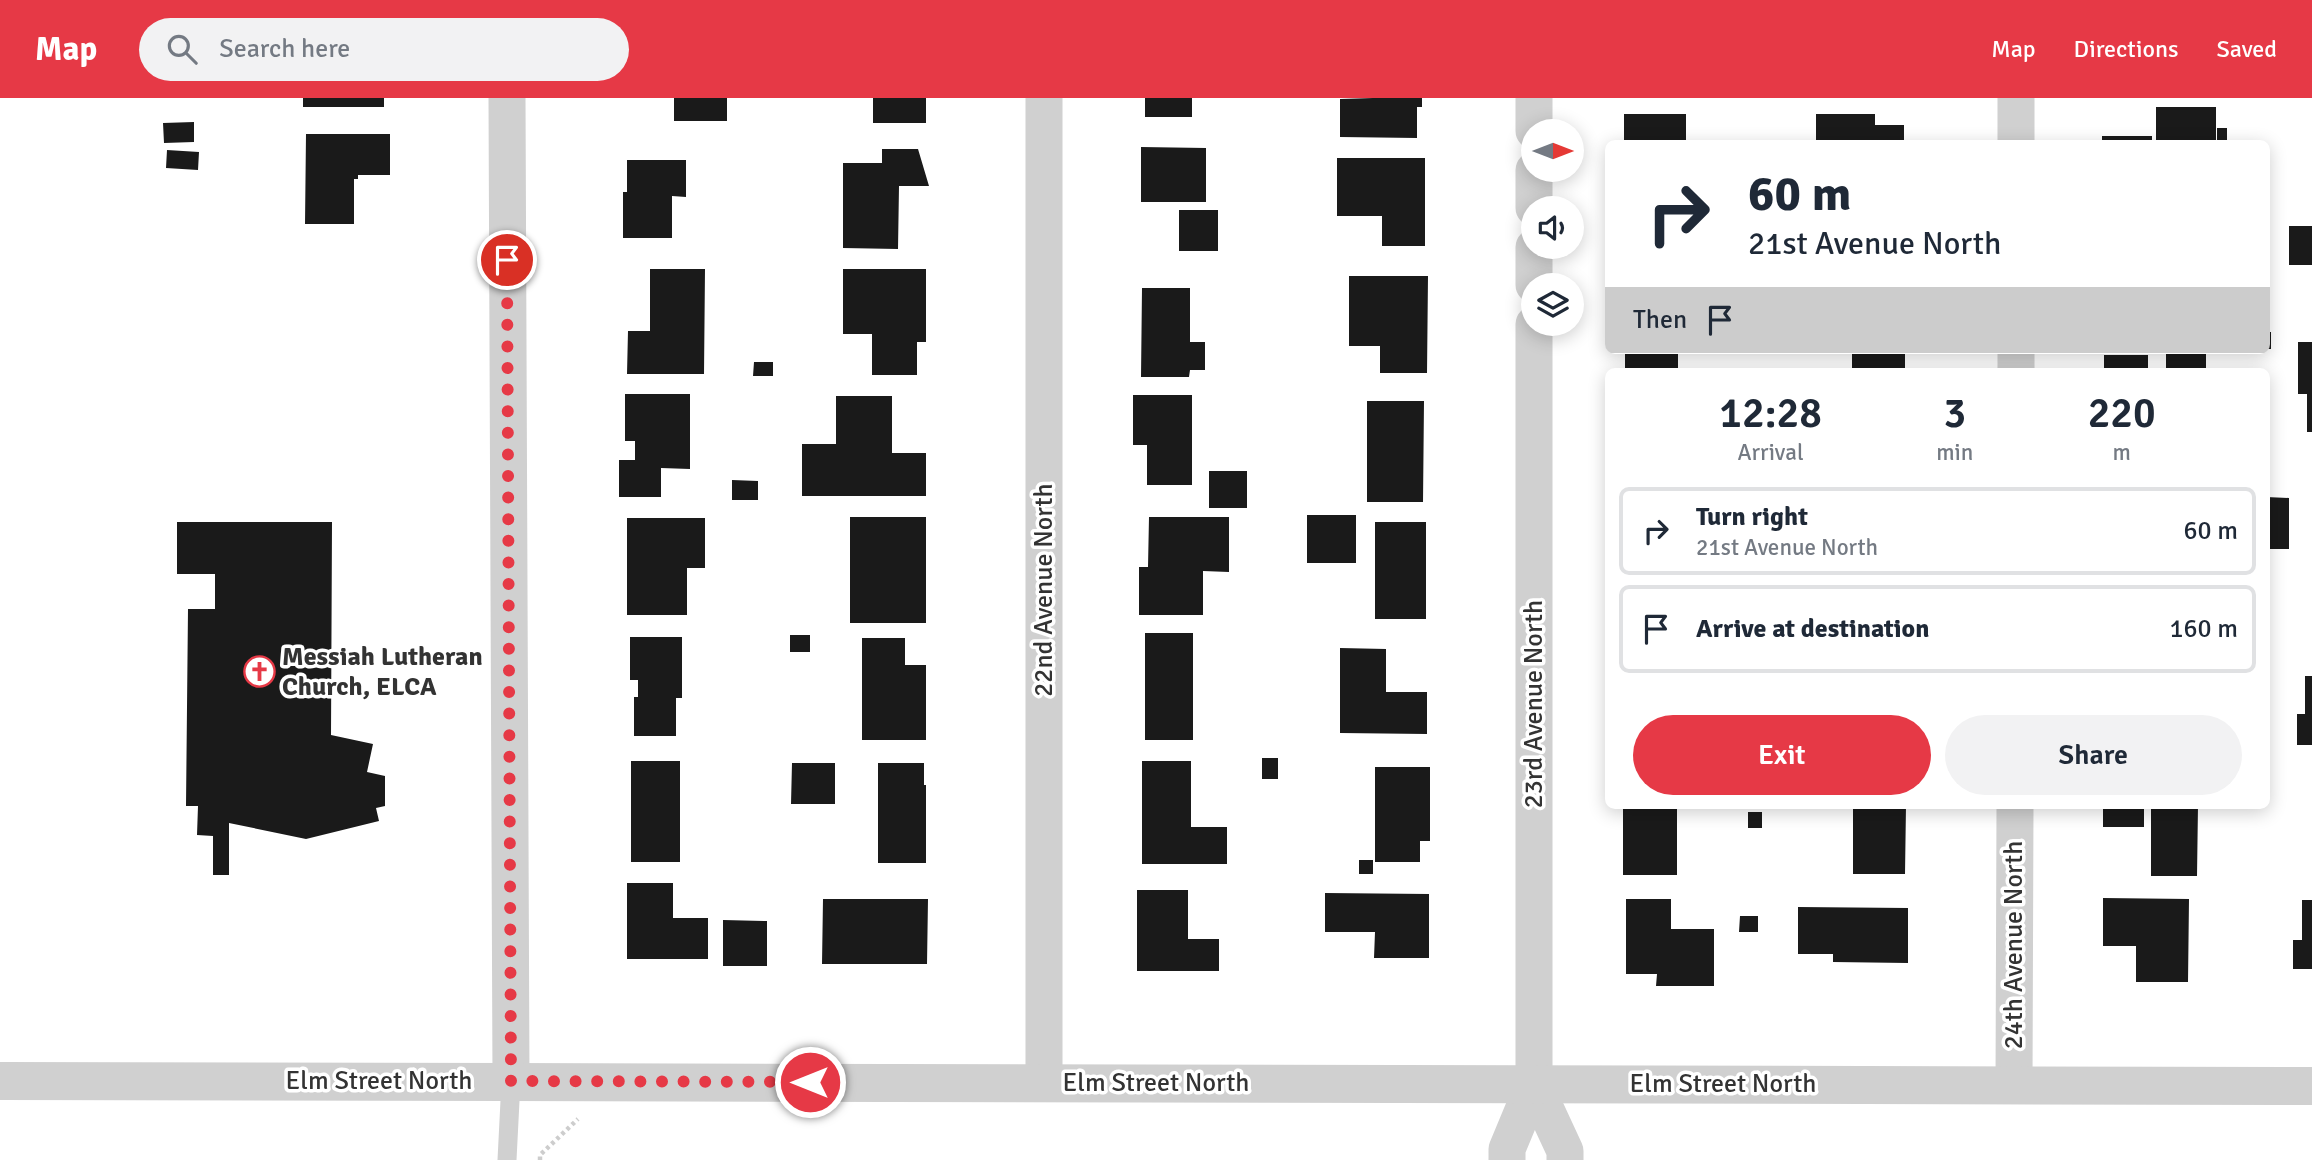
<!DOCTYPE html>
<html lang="en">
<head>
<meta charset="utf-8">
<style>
  :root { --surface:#fff; --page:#f2f2f3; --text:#1f2937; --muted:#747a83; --line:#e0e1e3; --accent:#e63946 }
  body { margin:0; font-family:Signika,sans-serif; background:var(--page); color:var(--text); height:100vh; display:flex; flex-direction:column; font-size:26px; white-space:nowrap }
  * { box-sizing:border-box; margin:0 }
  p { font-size:23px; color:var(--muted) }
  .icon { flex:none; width:38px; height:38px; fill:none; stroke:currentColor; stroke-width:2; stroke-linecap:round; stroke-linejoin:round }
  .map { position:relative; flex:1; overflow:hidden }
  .sheet { position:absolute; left:1605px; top:270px; width:665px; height:441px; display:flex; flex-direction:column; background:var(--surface); border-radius:10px; box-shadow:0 4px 18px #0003 }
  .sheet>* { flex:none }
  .hud { position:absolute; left:1605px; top:42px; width:665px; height:214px; border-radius:10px; box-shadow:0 4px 18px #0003; background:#fff; color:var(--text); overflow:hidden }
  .needle { width:46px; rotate:90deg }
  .buttons { position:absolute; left:1521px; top:21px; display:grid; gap:14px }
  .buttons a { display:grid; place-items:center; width:63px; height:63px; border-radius:50%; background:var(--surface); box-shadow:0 4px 18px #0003; font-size:35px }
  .pin { position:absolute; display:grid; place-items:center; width:60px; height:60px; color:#fff; margin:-30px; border:4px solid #fff; border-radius:50%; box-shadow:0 2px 7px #0007 }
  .me { position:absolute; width:77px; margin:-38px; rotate:270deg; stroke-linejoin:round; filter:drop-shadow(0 0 5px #0008) }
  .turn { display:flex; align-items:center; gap:24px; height:147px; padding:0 28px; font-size:32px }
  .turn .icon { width:91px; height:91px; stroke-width:2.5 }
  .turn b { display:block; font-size:49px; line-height:60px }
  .then { display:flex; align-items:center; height:66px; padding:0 28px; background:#0003; gap:14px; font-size:26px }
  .eta { display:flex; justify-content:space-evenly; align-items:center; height:119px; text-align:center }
  .eta b { font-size:42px; font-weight:600; line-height:49px }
  .primary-button { display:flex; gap:14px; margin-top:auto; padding:14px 28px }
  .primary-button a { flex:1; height:80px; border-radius:42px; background:var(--accent); color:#fff; font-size:28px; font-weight:600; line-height:80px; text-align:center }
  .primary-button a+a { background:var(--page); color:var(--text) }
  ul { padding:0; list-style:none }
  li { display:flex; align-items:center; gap:21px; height:88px; margin:0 14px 10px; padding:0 14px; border:4px solid var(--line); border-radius:10px }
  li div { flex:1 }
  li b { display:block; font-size:26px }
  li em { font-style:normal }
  header { display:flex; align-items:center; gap:42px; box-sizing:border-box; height:98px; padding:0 35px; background:var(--accent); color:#fff }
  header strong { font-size:33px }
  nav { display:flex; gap:38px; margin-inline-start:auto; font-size:24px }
  .search { width:490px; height:63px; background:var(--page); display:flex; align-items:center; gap:18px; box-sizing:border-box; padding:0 24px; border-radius:38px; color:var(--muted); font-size:26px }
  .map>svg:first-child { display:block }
  .building { fill:#1a1a1a }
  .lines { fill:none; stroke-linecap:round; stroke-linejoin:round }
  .path { stroke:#cdcdcd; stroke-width:4.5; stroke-dasharray:3.5 3.5; stroke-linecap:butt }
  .service { stroke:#d0d0d0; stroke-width:19 }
  .minor { stroke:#d0d0d0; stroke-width:37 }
  .tertiary { stroke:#d0d0d0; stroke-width:38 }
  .route { stroke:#e63946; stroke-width:12; stroke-dasharray:0 21.6 }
  .labels { text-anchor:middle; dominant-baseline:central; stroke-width:7; stroke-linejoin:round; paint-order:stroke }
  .street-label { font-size:26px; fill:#333; stroke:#fff }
  .poi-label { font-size:26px; font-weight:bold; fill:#333; stroke:#fff; text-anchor:start }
</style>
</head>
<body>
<header>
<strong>Map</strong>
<div class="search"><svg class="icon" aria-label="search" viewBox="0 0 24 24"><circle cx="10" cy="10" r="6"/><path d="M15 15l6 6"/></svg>Search here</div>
<nav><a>Map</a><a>Directions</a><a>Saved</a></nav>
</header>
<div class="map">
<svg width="2312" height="1062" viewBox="0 0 2312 1062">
  <rect width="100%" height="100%" fill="#fff"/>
  <path class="building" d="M303 0H384V9H303Z
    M674 0H727V23H674Z
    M873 0H926V25H873Z
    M1145 0H1192V19H1145Z
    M1373 0H1422V9H1417V40L1340 39V1Z
    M2156 9H2216V46H2156Z
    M1624 16H1686V46H1624Z
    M1816 16H1875V27H1904V46H1816Z
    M194 24V44L164 45 163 25Z
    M2217 30H2227V44H2217Z
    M306 36H390V77H358V81H354V126H305Z
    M2102 38H2152V46H2102Z
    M1141 49 1206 50V104H1141Z
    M882 51H918L929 88H899L898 151 843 150V65H882Z
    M167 52 199 54 198 72 166 70Z
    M1337 60H1425V148H1382V118H1337Z
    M627 62H686V99L672 98V140H623V94H627Z
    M1179 112H1218V153H1179Z
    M2289 128H2312V167H2289Z
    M650 171H705L704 276H627L628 233H650Z
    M843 171H926V244H917V277H872V236H843Z
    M1349 178H1428L1427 275H1380V248H1349Z
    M1142 190H1190V244H1205V272H1190L1189 279H1141Z
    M2266 234H2271V251H2266Z
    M2298 244H2312V334H2307V296H2298Z
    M1625 252H1678V273H1625Z
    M1852 252H1905V273H1852Z
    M2166 252H2206V273H2166Z
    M2104 257H2148V273H2104Z
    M754 264H773V278H753Z
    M625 296H690V371L661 370V399H619V362H635V343H625Z
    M1133 297H1192V387H1147V347H1133Z
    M836 298H892V355H926V398H802V346H836Z
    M1367 303H1424L1423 404H1367Z
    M2266 343H2270V370H2266Z
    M1209 373H1247V410H1209Z
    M732 382 758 383V402H732Z
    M2266 399 2289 400V451H2266Z
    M1307 417H1356V465H1307Z
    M850 419H926V525H850Z
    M1149 419H1229V474L1203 473V517H1139V469H1148Z
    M627 420H705V470H687V517H627Z
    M177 424H332L331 637 373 646 367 674 385 678V708L376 710 379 723 306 741 229 725V777H213V738L197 737 198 708H186L188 511H215V476H177Z
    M1375 424H1426V521H1375Z
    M1145 535H1193V642H1145Z
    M790 537H810V554H790Z
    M630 539H682V600H676V638H634V599H638V582H630Z
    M862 540H905V567H926V642H862Z
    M1340 550 1386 551V594H1427V636L1340 635Z
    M2305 578H2312V647H2297V616H2305Z
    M1262 660H1278V681H1262Z
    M631 663H680V764H631Z
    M1142 663H1191V729H1227V766H1142Z
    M792 665H835V706H791Z
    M878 665H924V687H926V765H878Z
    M1375 669H1430V743H1420V764H1375Z
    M1623 707H1677V777H1623Z
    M1853 707H1906L1905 776H1853Z
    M2103 707H2144V729H2103Z
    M2151 707H2198L2197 778H2151Z
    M1748 714H1762V730H1748Z
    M1359 762H1373V776H1359Z
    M627 785H673V820H708V861H627Z
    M1137 792H1188V841H1219V873H1137Z
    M1325 795 1429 796V860H1374L1375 834H1325Z
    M2103 800 2189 801 2188 884H2136V848H2103Z
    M823 801H928L927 866H822Z
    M1626 801H1671V831H1714V888H1656L1657 876H1626Z
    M2302 802H2312V871H2293V842H2302Z
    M1798 809 1908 810V865L1833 864V856H1798Z
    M1740 818H1758V834H1739Z
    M723 822 767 823V868H723Z"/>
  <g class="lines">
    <path class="path" d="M540 1062V1057L578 1021"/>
    <path class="service" d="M507 1062 511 983"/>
    <path class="minor" d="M507 0 511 983
      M1044 0V985
      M1534 33V0
      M2016 46V0
      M1534 110V72
      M1534 187V149
      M2016 273V252
      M1534 986 1565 1053V1062
      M2014 987 2015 707
      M1507 1062V1051L1534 986V226"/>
    <path class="tertiary" d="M0 983 2312 988"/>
  </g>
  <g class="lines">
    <path class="route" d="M507 162 511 983 810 984"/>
  </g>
  <defs>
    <symbol id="church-ring" viewBox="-11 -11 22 22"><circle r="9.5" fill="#fff" stroke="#e63946" stroke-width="1.5"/><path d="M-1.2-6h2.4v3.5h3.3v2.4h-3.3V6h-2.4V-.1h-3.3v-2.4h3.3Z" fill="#e63946"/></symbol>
  </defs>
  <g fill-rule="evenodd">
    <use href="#church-ring" x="242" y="556" width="35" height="35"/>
  </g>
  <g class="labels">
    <g class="street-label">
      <text transform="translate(1044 492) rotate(-90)">22nd Avenue North</text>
      <text transform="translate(1534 606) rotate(-90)">23rd Avenue North</text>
      <text transform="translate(2014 847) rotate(-90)">24th Avenue North</text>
      <text x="379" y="983">Elm Street North</text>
      <text x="1156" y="985">Elm Street North</text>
      <text x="1723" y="986">Elm Street North</text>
    </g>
    <g class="poi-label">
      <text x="282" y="559">Messiah Lutheran<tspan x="282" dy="30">Church, ELCA</tspan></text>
    </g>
  </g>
</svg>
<div class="buttons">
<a><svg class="needle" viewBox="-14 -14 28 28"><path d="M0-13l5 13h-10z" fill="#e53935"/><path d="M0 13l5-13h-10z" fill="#747a83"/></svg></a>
<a><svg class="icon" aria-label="sound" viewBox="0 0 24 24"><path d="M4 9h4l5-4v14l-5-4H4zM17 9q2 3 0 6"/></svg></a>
<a><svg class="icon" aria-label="layers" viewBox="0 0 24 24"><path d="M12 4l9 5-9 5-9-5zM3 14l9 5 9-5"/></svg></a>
</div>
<div class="pin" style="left:507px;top:162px;background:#d93025"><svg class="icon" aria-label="arrive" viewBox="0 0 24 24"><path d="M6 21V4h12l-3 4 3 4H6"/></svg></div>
<svg class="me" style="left:810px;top:984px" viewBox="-20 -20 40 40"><circle r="17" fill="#e63946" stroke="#fff" stroke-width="3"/><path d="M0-11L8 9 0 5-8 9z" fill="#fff"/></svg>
<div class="hud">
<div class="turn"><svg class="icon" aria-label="right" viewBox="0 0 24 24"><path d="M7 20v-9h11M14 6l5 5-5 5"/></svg><div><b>60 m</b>21st Avenue North</div></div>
<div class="then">Then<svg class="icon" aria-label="arrive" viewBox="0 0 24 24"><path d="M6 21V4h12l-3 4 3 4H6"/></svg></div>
</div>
<section class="sheet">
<div class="eta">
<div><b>12:28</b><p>Arrival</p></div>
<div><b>3</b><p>min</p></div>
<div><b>220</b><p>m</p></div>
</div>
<ul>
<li><svg class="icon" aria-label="right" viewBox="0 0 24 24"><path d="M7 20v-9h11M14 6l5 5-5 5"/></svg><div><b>Turn right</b><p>21st Avenue North</p></div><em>60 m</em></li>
<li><svg class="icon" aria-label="arrive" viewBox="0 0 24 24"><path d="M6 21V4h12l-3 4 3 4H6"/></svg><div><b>Arrive at destination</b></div><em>160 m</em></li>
</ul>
<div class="primary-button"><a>Exit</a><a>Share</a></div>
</section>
</div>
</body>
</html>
